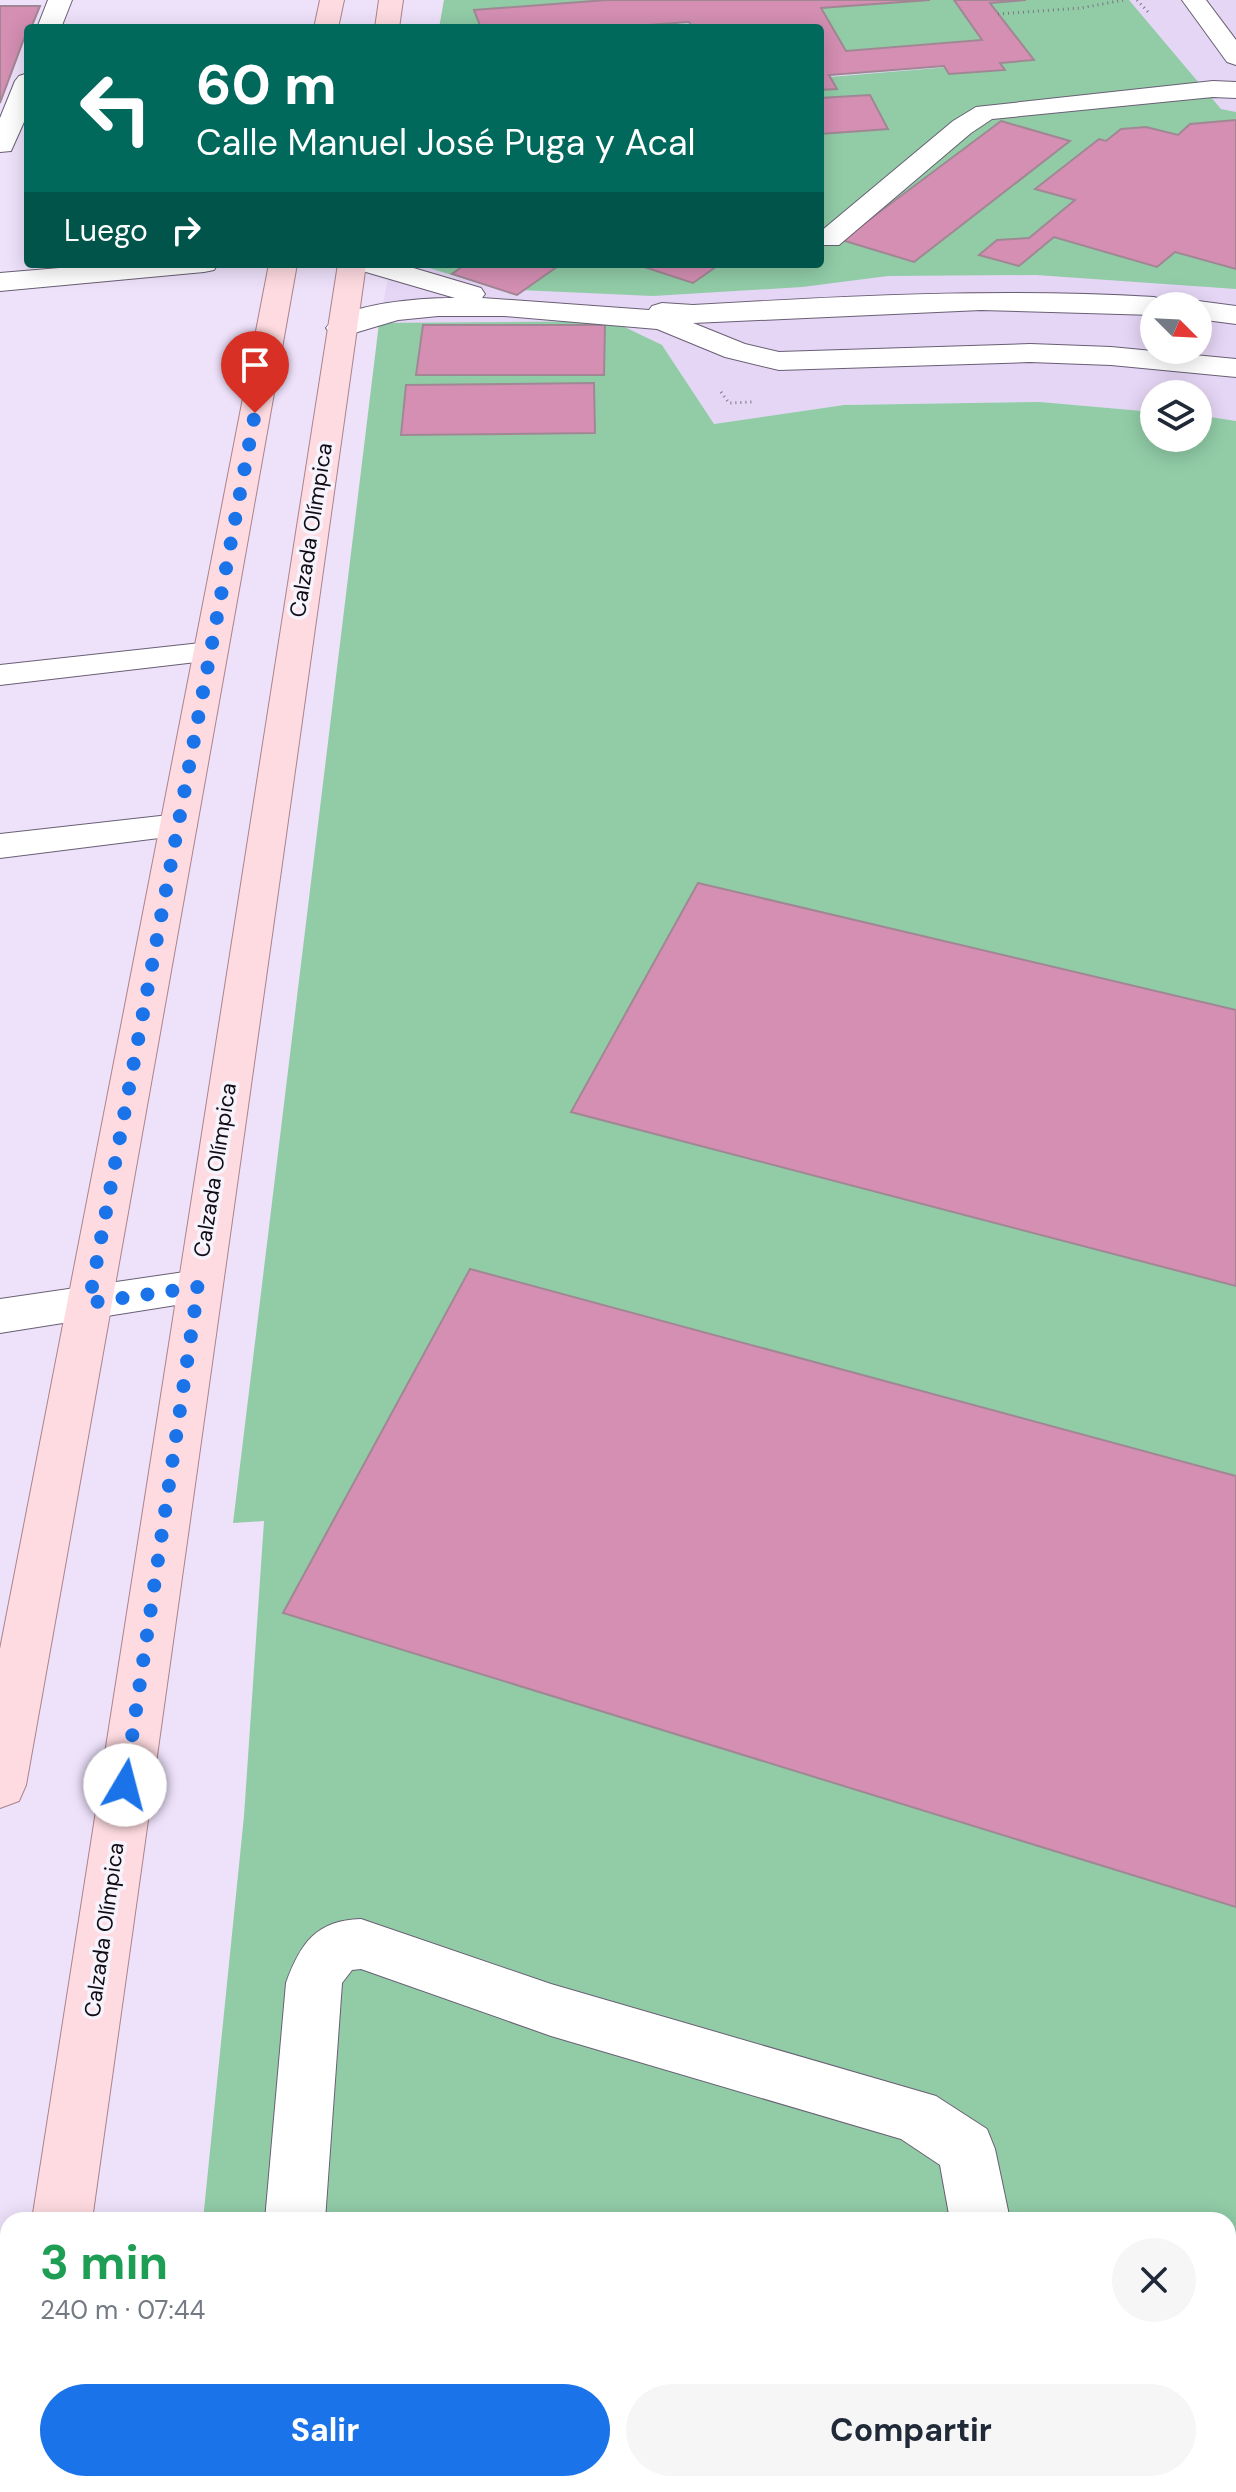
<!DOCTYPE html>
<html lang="es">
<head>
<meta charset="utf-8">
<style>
  :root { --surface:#fff; --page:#f6f6f7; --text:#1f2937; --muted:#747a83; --accent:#1a73e8 }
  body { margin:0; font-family:"DM Sans",sans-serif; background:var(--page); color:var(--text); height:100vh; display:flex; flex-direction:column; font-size:30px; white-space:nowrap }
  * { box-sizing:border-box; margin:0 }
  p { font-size:26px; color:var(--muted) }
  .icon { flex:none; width:44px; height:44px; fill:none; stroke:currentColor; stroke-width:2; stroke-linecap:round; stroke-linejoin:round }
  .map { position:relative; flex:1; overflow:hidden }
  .sheet { position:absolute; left:0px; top:2212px; width:1236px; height:280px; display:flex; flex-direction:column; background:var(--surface); border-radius:24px 24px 0 0; box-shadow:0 4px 20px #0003 }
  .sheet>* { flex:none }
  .banner { position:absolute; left:24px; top:24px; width:800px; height:244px; border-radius:8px; box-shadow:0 4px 20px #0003; background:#00695c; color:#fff; overflow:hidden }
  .needle { width:52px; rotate:114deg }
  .controls { position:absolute; left:1140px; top:292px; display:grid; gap:16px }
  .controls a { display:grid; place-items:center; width:72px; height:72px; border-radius:50%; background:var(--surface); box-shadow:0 4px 20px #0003; font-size:40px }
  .pin { position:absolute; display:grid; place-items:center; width:68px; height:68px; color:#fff; margin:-82px -34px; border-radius:50% 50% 50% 0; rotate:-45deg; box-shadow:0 0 8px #0007 }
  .pin .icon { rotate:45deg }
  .me { position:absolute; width:88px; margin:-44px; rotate:8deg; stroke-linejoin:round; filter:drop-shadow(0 0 6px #0008) }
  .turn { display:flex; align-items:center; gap:28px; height:168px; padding:0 40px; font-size:36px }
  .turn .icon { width:104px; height:104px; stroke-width:2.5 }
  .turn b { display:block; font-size:56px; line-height:68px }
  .then { display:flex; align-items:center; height:76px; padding:0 40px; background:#0003; gap:16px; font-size:30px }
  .round { display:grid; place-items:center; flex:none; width:84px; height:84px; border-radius:42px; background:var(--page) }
  .head { display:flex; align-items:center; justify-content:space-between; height:136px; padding:0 40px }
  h1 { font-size:48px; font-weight:700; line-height:60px; color:#1e9e55 }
  .button { display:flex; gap:16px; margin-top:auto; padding:16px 40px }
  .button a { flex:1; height:92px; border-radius:48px; background:var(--accent); color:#fff; font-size:32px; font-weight:700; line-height:92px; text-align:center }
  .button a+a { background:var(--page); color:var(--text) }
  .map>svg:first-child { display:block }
  .built { fill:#e5d6f5; fill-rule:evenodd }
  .green { fill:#91cca7 }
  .building { fill:#d48fb3; stroke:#a18794; stroke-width:2 }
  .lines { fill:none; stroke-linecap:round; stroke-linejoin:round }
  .minor-casing { stroke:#695f74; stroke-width:2 }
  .major-casing { stroke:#aa838c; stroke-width:2 }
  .path { stroke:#7d7585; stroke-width:3; stroke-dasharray:1 4; stroke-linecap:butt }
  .minor { fill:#fff; fill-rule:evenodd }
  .major { fill:#fedbe0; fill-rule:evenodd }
  .route { stroke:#1a73e8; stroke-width:14; stroke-dasharray:0 25.2 }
  .labels { text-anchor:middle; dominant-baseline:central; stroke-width:7; stroke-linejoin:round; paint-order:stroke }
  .street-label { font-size:22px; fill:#100c14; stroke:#f7f3fd }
</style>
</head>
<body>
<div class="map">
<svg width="1236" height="2492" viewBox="0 0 1236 2492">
  <rect width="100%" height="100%" fill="#eee2fb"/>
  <path class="built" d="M444 0H1236V421L1198 415V394H1154V412L1040 402 844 405 714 424 662 345 415 323H379L391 264H820V28H439ZM1154 306H1198V350H1154Z"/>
  <path class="green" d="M444 0H607L475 10 481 28H439Z
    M930 0H954L981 40 846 51 821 8Z
    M1026 0H1129L1221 109 1236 112V289L1036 275 888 276 802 287 653 296 498 289 416 264H820V90L836 89 830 77 1033 60 990 3Z
    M612 321 662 345 714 424 844 405 1040 402 1154 412V438H1198V415L1236 421V2492H176V2484H1228V2220H203L244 1816 264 1521 233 1523 379 323Z"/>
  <path class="building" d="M607 0H930L821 8 846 51 982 40 954 0H1026L990 3 1034 60 1000 63 1005 70 949 74 944 66 829 75 837 89 820 90V28H693L689 22 607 28H481L474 10Z
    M0 6H40L31 28H28L0 103Z
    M870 95 888 129 820 134V98Z
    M870 95 888 129 820 134V98Z
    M1236 120V269L1175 252 1157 267 1054 237 1019 266 979 255 997 240 1029 238 1075 200 1035 189 1099 139 1106 141 1121 129 1146 127 1178 135 1190 124Z
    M1001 121 1070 141 914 262 842 240Z
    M1001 121 1070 141 914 262 842 240Z
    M466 264H561L517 295 452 274Z
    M466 264H561L517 295 452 274Z
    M635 264H720L693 283Z
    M635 264H720L693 283Z
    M423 325H605L604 375H416Z
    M594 383 595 433 401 435 406 385Z
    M698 883 1236 1010V1286L571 1112Z
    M470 1269 1236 1476V1907L283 1613Z"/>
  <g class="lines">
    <defs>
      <path id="minor" d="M48 0H72L61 28H37Z
        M1182 0H1206L1236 40V65L1227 62Z
        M28 73V113L11 151 0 152V118L15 81 19 76Z
        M1213 81 1236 82V98L1213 97 992 119 971 133 839 245H820V232L953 121 976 107Z
        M107 264H218L214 270 204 272 0 291V273Z
        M355 264H400L481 288 485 294 482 298 649 310 652 306 662 303 693 305C847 296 1000 288 1154 297L1164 300 1168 306H1154V315L981 310 693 323 745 344 779 352 1030 344 1111 347 1236 359V377L1111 365 1030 362 779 370 725 357 657 329 504 316H438L398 320 341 337 331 334 326 328C344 302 425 298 455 298L359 270Z
        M1198 301 1236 306V324L1198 319V306H1186Z
        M210 642 222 645 227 652 222 659 0 685V665Z
        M178 814 191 818 197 826 191 834 0 858V834Z
        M198 1270 214 1275 220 1287 214 1299 0 1333V1299Z
        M361 1919 551 1984 936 2096 987 2129 995 2149 1010 2220H950L940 2165 901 2139 551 2036 361 1969 352 1970 342 1983 325 2220H265L286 1983C300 1944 316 1920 361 1919Z
        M243 2484H307L306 2492H242Z
        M970 2484H1034L1035 2492H971Z"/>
      <path id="major" d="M320 0H344L338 28H314Z
        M379 0H403L399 28H375Z
        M269 264H297L26 1785 19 1801 0 1808V1649Z
        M338 264H366L92 2220H32Z
        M8 2459V2484H56L54 2492H0V2465Z"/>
    </defs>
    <use href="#minor" class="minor-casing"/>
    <use href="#major" class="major-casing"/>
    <path class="path" d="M1137 0 1150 14
      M998 14 1081 8 1123 0
      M721 392 729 403 753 402"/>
    <use href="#minor" class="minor"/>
    <use href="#major" class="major"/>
  </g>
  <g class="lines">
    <path class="route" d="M125 1785 198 1287 89 1303 255 413"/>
  </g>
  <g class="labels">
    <g class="street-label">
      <text transform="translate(311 530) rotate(-81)">Calzada Olímpica</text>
      <text transform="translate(215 1170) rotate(-81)">Calzada Olímpica</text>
      <text transform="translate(104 1930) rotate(-82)">Calzada Olímpica</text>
    </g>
  </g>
</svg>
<div class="controls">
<a><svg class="needle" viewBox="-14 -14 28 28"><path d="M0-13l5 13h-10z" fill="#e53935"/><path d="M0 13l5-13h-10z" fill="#747a83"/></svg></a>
<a><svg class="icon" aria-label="layers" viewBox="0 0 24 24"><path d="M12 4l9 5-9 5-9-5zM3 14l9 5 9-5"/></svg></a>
</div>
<div class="pin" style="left:255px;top:413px;background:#d93025"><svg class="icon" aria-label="arrive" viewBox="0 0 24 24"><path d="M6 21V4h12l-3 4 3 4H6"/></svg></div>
<svg class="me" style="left:125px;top:1785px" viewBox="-20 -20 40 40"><circle r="19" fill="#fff"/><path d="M0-13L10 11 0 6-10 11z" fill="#1a73e8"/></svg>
<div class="banner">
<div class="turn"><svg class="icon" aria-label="left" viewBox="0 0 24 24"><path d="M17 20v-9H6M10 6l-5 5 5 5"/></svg><div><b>60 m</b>Calle Manuel José Puga y Acal</div></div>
<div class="then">Luego<svg class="icon" aria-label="right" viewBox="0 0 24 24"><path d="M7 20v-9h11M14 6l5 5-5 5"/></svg></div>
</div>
<section class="sheet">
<div class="head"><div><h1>3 min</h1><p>240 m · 07:44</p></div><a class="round"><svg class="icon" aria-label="close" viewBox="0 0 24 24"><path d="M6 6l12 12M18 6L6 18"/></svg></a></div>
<div class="button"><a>Salir</a><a>Compartir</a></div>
</section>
</div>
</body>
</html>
